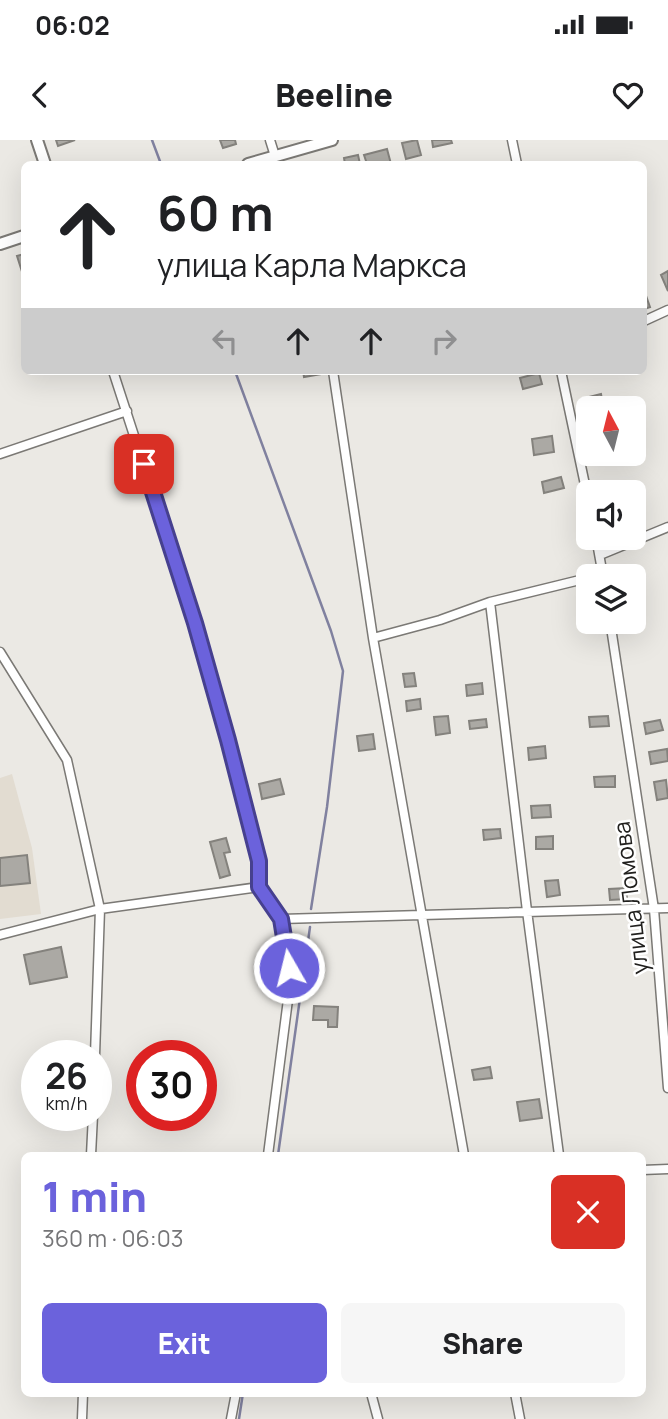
<!DOCTYPE html>
<html lang="en">
<head>
<meta charset="utf-8">
<style>
  :root { --surface:#fff; --page:#f6f6f6; --text:#202124; --muted:#757577; --accent:#6b62dc }
  body { margin:0; font-family:Manrope,sans-serif; background:var(--page); color:var(--text); height:100vh; display:flex; flex-direction:column; font-size:26px; white-space:nowrap }
  * { box-sizing:border-box; margin:0 }
  p { font-size:23px; color:var(--muted) }
  .icon { flex:none; width:38px; height:38px; fill:none; stroke:currentColor; stroke-width:2; stroke-linecap:round; stroke-linejoin:round }
  .map { position:relative; flex:1; overflow:hidden }
  .side { position:absolute; left:21px; top:1012px; width:625px; height:245px; display:flex; flex-direction:column; background:var(--surface); border-radius:10px; box-shadow:0 7px 28px #0002 }
  .side>* { flex:none }
  .guide { position:absolute; left:21px; top:21px; width:626px; height:214px; border-radius:10px; box-shadow:0 7px 28px #0002; background:#fff; color:var(--text); overflow:hidden }
  .needle { width:46px; rotate:353deg }
  .fabs { position:absolute; left:576px; top:256px; display:grid; gap:14px }
  .fabs a { display:grid; place-items:center; width:70px; height:70px; border-radius:10px; background:var(--surface); box-shadow:0 7px 28px #0002; font-size:35px }
  .speed { position:absolute; left:21px; top:900px; display:flex; gap:14px; font-size:35px; font-weight:700; text-align:center }
  .speed>* { display:grid; place-content:center; width:91px; height:91px; border-radius:50%; background:var(--surface); box-shadow:0 7px 28px #0002; line-height:1 }
  .speed small { font-size:18px; font-weight:400 }
  .speed .limit { border:10px solid #d22; background:#fff; color:#111 }
  .pin { position:absolute; display:grid; place-items:center; width:60px; height:60px; color:#fff; margin:-30px; border-radius:14px; box-shadow:0 4px 10px #0006 }
  .me { position:absolute; width:77px; margin:-38px; rotate:352deg; stroke-linejoin:round; filter:drop-shadow(0 0 5px #0008) }
  .turn { display:flex; align-items:center; gap:24px; height:147px; padding:0 21px; font-size:32px }
  .turn .icon { width:91px; height:91px; stroke-width:2.5 }
  .turn b { display:block; font-size:49px; line-height:60px }
  .lanes { display:flex; align-items:center; height:66px; padding:0 21px; background:#0003; justify-content:center; gap:35px; direction:ltr }
  .lanes .off { opacity:.35 }
  .round { display:grid; place-items:center; flex:none; width:74px; height:74px; border-radius:10px; background:var(--page) }
  .headline { display:flex; align-items:center; justify-content:space-between; height:119px; padding:0 21px }
  h1 { font-size:42px; font-weight:800; line-height:52px; color:var(--accent) }
  .cta { display:flex; gap:14px; margin-top:auto; padding:14px 21px }
  .cta a { flex:1; height:80px; border-radius:10px; background:var(--accent); color:#fff; font-size:28px; font-weight:800; line-height:80px; text-align:center }
  .cta a+a { background:var(--page); color:var(--text) }
  .status { display:flex; justify-content:space-between; align-items:center; height:49px; padding:0 35px; background:var(--surface); direction:ltr }
  .status svg { height:19px; fill:currentColor }
  header { display:flex; justify-content:space-between; align-items:center; height:91px; padding:0 21px; background:var(--surface); font-size:32px; font-weight:800 }
  .map>svg:first-child { display:block }
  .built { fill:#e2dcd1 }
  .lines { fill:none; stroke-linecap:round; stroke-linejoin:round }
  .stream { stroke:#80819f; stroke-width:2.5 }
  .building { fill:#aba9a4; stroke:#84827d; stroke-width:2 }
  .street-casing { stroke:#7b7975; stroke-width:11 }
  .secondary-casing { stroke:#7b7975; stroke-width:14 }
  .street { stroke:#fff; stroke-width:8 }
  .secondary { stroke:#fff; stroke-width:10 }
  .route-casing { stroke:#46408f; stroke-width:18 }
  .route { stroke:#6b62dc; stroke-width:12 }
  .labels { text-anchor:middle; dominant-baseline:central; stroke-width:5; stroke-linejoin:round; paint-order:stroke }
  .street-label { font-size:23px; fill:#21201e; stroke:#fff }
</style>
</head>
<body>
<div class="status"><b>06:02</b><svg viewBox="0 0 49 12"><path d="M0 12V9h3v3zM5 12V6h3v6zM10 12V3h3v9zM15 12V0h3v12zM26 1h20v11H26zM47 4h2v5h-2z"/></svg></div>
<header><svg class="icon" aria-label="back" viewBox="0 0 24 24"><path d="M15 5l-7 7 7 7"/></svg>Beeline<svg class="icon" aria-label="heart" viewBox="0 0 24 24"><path d="M12 20l-8-8c-3-5 5-10 8-4 3-6 11-1 8 4z"/></svg></header>
<div class="map">
<svg width="668" height="1279" viewBox="0 0 668 1279">
  <rect width="100%" height="100%" fill="#ebe9e4"/>
  <path class="built" d="M12 634 32 708 41 774 0 779V638Z"/>
  <g class="lines">
    <path class="stream" d="M152 0 161 24
      M235 231 331 491 343 531 327 667 311 769
      M278 1015 310 787
      M239 1279 243 1253"/>
  </g>
  <path class="building" d="M56 0H75L58 6Z
    M220 0H235L236 4 223 8Z
    M417 0 421 15 406 19 402 3Z
    M432 0H451L452 3 433 7Z
    M387 9 391 24H381L380 22 367 24 364 15Z
    M358 15 360 24H345L344 18Z
    M24 114V138L17 116Z
    M668 131V151L661 135Z
    M644 150 650 167 644 169Z
    M303 231H322V234L304 237Z
    M539 233 542 244 523 249 520 238Z
    M601 254 603 265 583 270 581 259Z
    M552 296 554 312 534 315 532 299Z
    M561 337 564 348 544 353 542 342Z
    M414 533 416 546 405 547 403 534Z
    M482 543 483 554 467 556 466 545Z
    M420 559 421 569 407 571 406 561Z
    M448 576 450 593 436 595 434 577Z
    M608 576 609 586 590 587 589 577Z
    M486 579 487 587 470 589 469 581Z
    M660 580 663 590 646 594 644 583Z
    M373 594 375 609 359 611 357 596Z
    M545 606 546 618 529 620 528 608Z
    M667 609 668 621 651 624 649 612Z
    M615 636V647H595L594 637Z
    M280 639 284 654 262 659 259 644Z
    M666 640 668 658 657 660 654 642Z
    M550 665 551 677 532 678 531 666Z
    M500 689 501 698 484 700 483 690Z
    M553 696V709H536V697Z
    M226 698 230 712 224 713 230 735 220 738 210 702Z
    M27 715 30 743 0 746V718Z
    M558 740 560 755 547 757 545 741Z
    M626 748 627 759 610 760 609 749Z
    M61 807 67 837 30 844 24 815Z
    M314 866 338 867 337 887H328V880H313Z
    M490 927 492 938 474 940 472 930Z
    M539 959 542 978 520 981 517 962Z"/>
  <g class="lines">
    <defs>
      <path id="street" d="M270 0 275 16
        M512 0 517 24
        M644 181 668 170
        M113 231 195 483 228 600 259 721V747L281 779 288 813 290 844 268 1015
        M333 231 373 498 464 1015
        M561 231 588 359
        M0 314 127 271
        M596 397 603 436
        M600 415 668 387
        M490 462 527 771 559 1015
        M610 481 654 769 668 948
        M373 498 440 480 490 462 588 438
        M0 512 67 620 100 769 95 915
        M281 779 668 768
        M0 795 100 769 259 747
        M91 1015 93 975
        M642 1030 668 1029
        M371 1253 378 1279
        M515 1253 520 1279
        M82 1279 83 1253
        M231 1279 236 1253"/>
      <path id="secondary" d="M37 0 45 24
        M248 24 332 0
        M0 104 24 96"/>
    </defs>
    <use href="#street" class="street-casing"/>
    <use href="#secondary" class="secondary-casing"/>
    <use href="#street" class="street"/>
    <use href="#secondary" class="secondary"/>
  </g>
  <g class="lines">
    <defs>
      <path id="route" d="M144 324 195 483 228 600 259 721V747L281 779 289 828"/>
    </defs>
    <use href="#route" class="route-casing"/>
    <use href="#route" class="route"/>
  </g>
  <g class="labels">
    <g class="street-label">
      <text transform="translate(630 758) rotate(-97)">улица Ломова</text>
    </g>
  </g>
</svg>
<div class="fabs">
<a><svg class="needle" viewBox="-14 -14 28 28"><path d="M0-13l5 13h-10z" fill="#e53935"/><path d="M0 13l5-13h-10z" fill="#757577"/></svg></a>
<a><svg class="icon" aria-label="sound" viewBox="0 0 24 24"><path d="M4 9h4l5-4v14l-5-4H4zM17 9q2 3 0 6"/></svg></a>
<a><svg class="icon" aria-label="layers" viewBox="0 0 24 24"><path d="M12 4l9 5-9 5-9-5zM3 14l9 5 9-5"/></svg></a>
</div>
<div class="speed"><div>26<small>km/h</small></div><div class="limit">30</div></div>
<div class="pin" style="left:144px;top:324px;background:#d93025"><svg class="icon" aria-label="arrive" viewBox="0 0 24 24"><path d="M6 21V4h12l-3 4 3 4H6"/></svg></div>
<svg class="me" style="left:289px;top:828px" viewBox="-20 -20 40 40"><circle r="17" fill="#6b62dc" stroke="#fff" stroke-width="3"/><path d="M0-11L8 9 0 5-8 9z" fill="#fff"/></svg>
<div class="guide">
<div class="turn"><svg class="icon" aria-label="ahead" viewBox="0 0 24 24"><path d="M12 20V5M6 11l6-6 6 6"/></svg><div><b>60 m</b>улица Карла Маркса</div></div>
<div class="lanes"><svg class="icon off" aria-label="left" viewBox="0 0 24 24"><path d="M17 20v-9H6M10 6l-5 5 5 5"/></svg><svg class="icon" aria-label="ahead" viewBox="0 0 24 24"><path d="M12 20V5M6 11l6-6 6 6"/></svg><svg class="icon" aria-label="ahead" viewBox="0 0 24 24"><path d="M12 20V5M6 11l6-6 6 6"/></svg><svg class="icon off" aria-label="right" viewBox="0 0 24 24"><path d="M7 20v-9h11M14 6l5 5-5 5"/></svg></div>
</div>
<section class="side">
<div class="headline"><div><h1>1 min</h1><p>360 m · 06:03</p></div><a class="round" style="background:#d93025;color:#fff"><svg class="icon" aria-label="close" viewBox="0 0 24 24"><path d="M6 6l12 12M18 6L6 18"/></svg></a></div>
<div class="cta"><a>Exit</a><a>Share</a></div>
</section>
</div>
</body>
</html>
